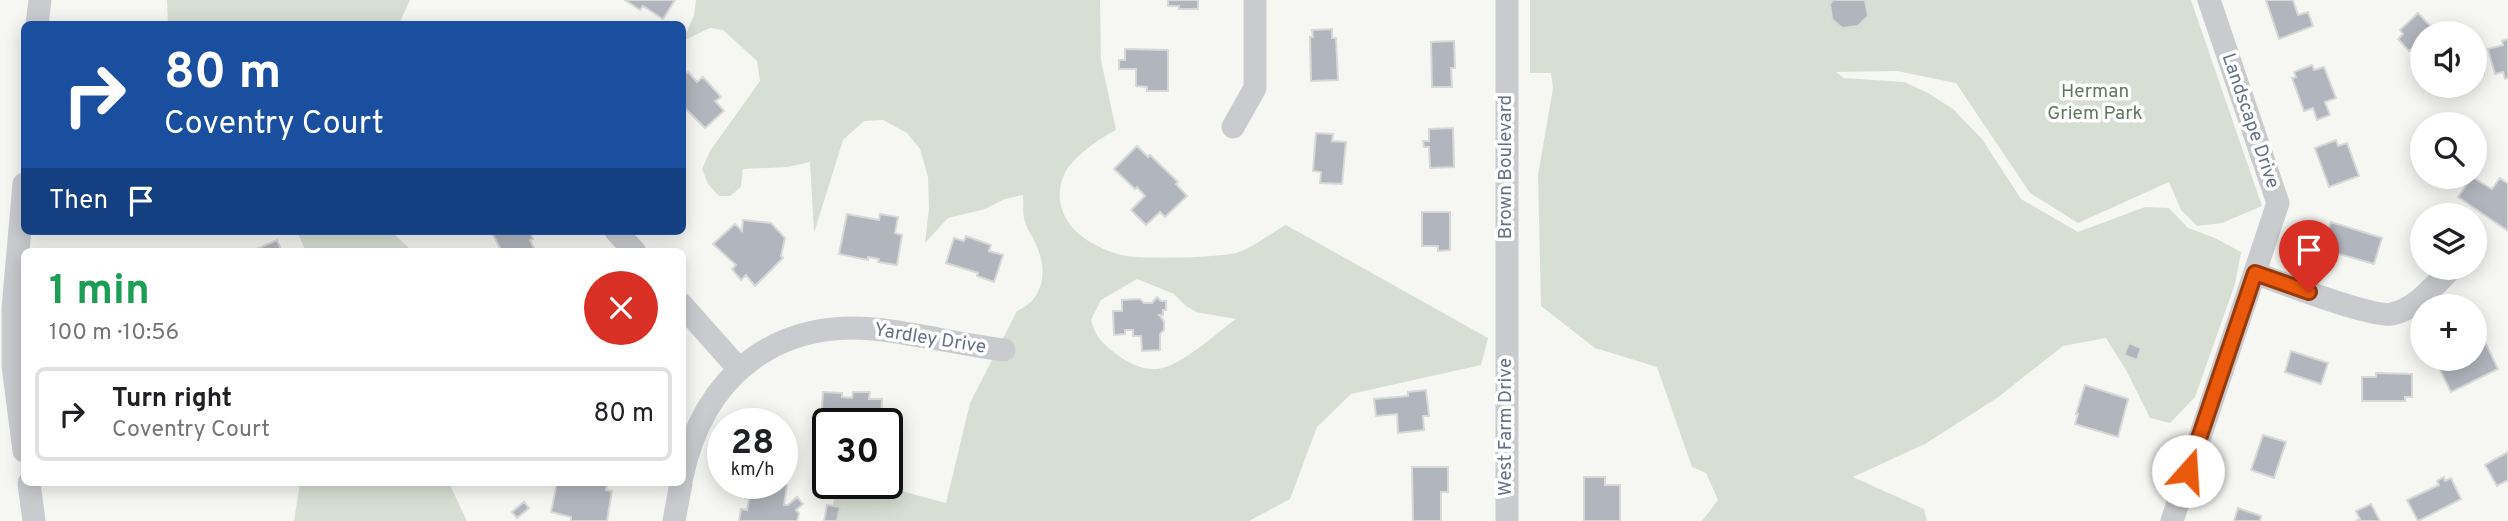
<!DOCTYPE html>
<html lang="en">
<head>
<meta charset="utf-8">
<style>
  :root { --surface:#fff; --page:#f6f6f6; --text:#202124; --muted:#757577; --line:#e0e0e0 }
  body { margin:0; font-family:Overpass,sans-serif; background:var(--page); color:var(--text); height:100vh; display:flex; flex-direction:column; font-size:26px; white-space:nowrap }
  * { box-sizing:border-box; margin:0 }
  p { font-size:23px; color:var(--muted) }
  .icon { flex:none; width:38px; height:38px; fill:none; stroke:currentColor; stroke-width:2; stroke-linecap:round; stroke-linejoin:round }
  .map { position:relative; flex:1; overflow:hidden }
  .panel { position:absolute; left:21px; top:248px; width:665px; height:238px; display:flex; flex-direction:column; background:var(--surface); border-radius:10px; box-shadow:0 4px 18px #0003 }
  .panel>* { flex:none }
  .guide { position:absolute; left:21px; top:21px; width:665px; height:214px; border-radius:10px; box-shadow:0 4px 18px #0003; background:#1a4fa0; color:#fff; overflow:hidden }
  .tools { position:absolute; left:2410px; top:21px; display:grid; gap:14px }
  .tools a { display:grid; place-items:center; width:77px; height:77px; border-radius:50%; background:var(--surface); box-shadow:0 4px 18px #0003; font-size:35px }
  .speed { position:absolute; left:707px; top:408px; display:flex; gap:14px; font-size:35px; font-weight:700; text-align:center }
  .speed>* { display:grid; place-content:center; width:91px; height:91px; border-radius:50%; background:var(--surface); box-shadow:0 4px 18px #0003; line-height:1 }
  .speed small { font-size:18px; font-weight:400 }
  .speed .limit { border:4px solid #111; border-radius:10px; background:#fff; color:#111 }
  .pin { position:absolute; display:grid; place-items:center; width:60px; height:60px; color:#fff; margin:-72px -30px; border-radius:50% 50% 50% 0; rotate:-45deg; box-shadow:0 0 7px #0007 }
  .pin .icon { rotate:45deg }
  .me { position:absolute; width:77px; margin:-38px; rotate:19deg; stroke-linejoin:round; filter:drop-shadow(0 0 5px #0008) }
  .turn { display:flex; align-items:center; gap:24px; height:147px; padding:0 28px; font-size:32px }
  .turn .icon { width:91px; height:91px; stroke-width:2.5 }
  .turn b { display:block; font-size:49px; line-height:60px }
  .then { display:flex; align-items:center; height:66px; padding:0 28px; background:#0003; gap:14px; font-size:26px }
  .round { display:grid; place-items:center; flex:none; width:74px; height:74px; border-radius:37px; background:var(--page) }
  .summary { display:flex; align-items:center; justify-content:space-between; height:119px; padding:0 28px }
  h1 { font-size:42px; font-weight:700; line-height:52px; color:#1e9e55 }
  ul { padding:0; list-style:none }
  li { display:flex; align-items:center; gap:21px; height:94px; margin:0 14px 10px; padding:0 14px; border:4px solid var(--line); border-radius:10px }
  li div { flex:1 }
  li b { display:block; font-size:26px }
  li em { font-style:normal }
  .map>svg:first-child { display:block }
  .green { fill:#d7dfd4; fill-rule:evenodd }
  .building { fill:#b1b6be; stroke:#d8d8d6; stroke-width:2 }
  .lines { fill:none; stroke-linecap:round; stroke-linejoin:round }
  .minor { stroke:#c9cbcf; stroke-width:23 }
  .route-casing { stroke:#983908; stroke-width:18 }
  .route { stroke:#ea580c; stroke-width:12 }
  .labels { text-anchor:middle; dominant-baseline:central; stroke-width:7; stroke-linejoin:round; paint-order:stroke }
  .park-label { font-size:19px; fill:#61785f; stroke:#fff }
  .street-label { font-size:19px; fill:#647287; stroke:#fff }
</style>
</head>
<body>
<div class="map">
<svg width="2508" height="521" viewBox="0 0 2508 521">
  <rect width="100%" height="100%" fill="#f6f7f3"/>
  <path class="green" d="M167 0H410L399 24H168Z
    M696 0H1100L1101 60 1116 130C1100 138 1071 158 1064 175 1051 205 1069 232 1096 245 1104 250 1117 254 1126 256 1144 259 1223 258 1239 252 1255 246 1271 233 1286 225L1488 338 1481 365 1351 394 1317 427 1290 499 1249 521H830L837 483H872L946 503 970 403 1017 311C1043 300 1048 272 1037 247 1034 238 1027 230 1025 222 1022 214 1024 203 1023 195L1005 199 985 209 948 218 925 243 929 208 928 177 920 149 907 133 883 120 864 121 843 140 814 233 810 162 788 167 743 169 741 187 730 196H719L708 184 702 169 710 151 760 81 757 61 723 30 710 28 683 41 694 15ZM1137 279 1174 294 1186 306 1196 312 1236 319C1216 333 1181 367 1157 369 1142 370 1128 363 1116 354 1103 344 1095 336 1091 320L1101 300Z
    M1530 0H2191L2262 206 2222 223 2197 226 2181 210 2169 182 2078 223 2030 193 1956 83 1897 71 1836 72 1844 78 1904 82 1928 93 1953 109 1982 139 2021 199 2078 232 2145 207 2169 208 2188 228 2215 238 2241 252 2235 284 2195 397 2170 423 2150 418 2126 370 2106 338 2063 346 1997 398 1925 444 1853 477 1924 509 1927 521H1702L1718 500 1706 473 1692 467 1657 367 1595 348 1541 306 1538 175 1553 88 1551 73H1530Z
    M297 231H391L413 252H306Z
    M300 483H449L467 521H294Z"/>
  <path class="building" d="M625 0H675L663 19 643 6 640 10Z
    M1168 0H1198V9H1179V6H1168Z
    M1833 0H1865L1868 16 1858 26 1842 28 1832 19 1830 4Z
    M2266 0H2293L2298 15 2308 12 2313 26 2279 39Z
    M2418 13 2437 33H2422V54L2414 46 2409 51 2398 39 2403 34 2400 30Z
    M1332 29V38H1336L1338 80 1311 81 1310 37H1313L1312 30Z
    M2508 39V78L2505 79 2503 72 2495 74 2488 49 2503 45 2502 41Z
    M1454 41 1455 68H1451L1452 87H1432L1431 42Z
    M1125 49 1168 50V91H1147V87L1136 86V69H1119V60H1125Z
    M2474 60H2484V74H2474Z
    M2312 65 2314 70 2324 67 2336 98 2325 102 2330 115 2317 120 2313 108 2304 111 2292 78 2296 77 2294 72Z
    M688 72 697 82 703 77 721 97 715 101 724 111 705 128 682 105V77Z
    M1453 128 1454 167 1430 168 1429 147H1424L1423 141H1429V129Z
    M1316 133 1333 134 1332 141 1346 142 1342 184 1320 183 1321 172 1313 171Z
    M2336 140 2338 146 2347 143 2359 176 2329 187 2315 148Z
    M1137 146 1148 157 1150 155 1178 182 1176 184 1187 196 1165 217 1160 212 1146 225 1131 210 1145 196 1137 187 1135 189 1114 169Z
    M2472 177 2492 189 2500 178 2508 184V231L2458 197Z
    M1422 212H1450V250L1438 251V246H1422Z
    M847 214 879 220 880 214 898 217 895 233 902 235 897 265 878 262 879 259 868 257V260L839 254Z
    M743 220 771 223 785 238 781 256 783 258 755 286 746 275 741 280 732 269 736 265 713 244 735 224 742 231Z
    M2331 222 2382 238 2374 264 2322 249Z
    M491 231H529L533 239 530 240 536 252H502Z
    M966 236 991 245 989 251 1003 255 994 282 977 276 978 273 946 263 954 238 964 241Z
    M277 240 282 252H252V251Z
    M1157 297 1161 301H1166V310H1163V315H1159L1164 321V330L1160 334V350L1142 351 1141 336H1133V330H1125V334L1114 335 1113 311H1122V300L1140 299 1144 303H1152Z
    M2129 343 2141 348 2137 360 2124 355Z
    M2486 344 2498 369 2451 392 2440 370 2454 362 2453 360 2455 359H2474V349Z
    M2291 351 2328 363 2321 384 2285 372Z
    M2376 373 2412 374V397H2405V401H2362V377H2376Z
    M2085 385 2128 399 2118 437 2075 424 2078 414H2076Z
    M1426 390 1429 416H1423L1424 430 1398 433 1397 414 1376 416 1374 399 1408 396V392Z
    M823 392 842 393V397L852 398 853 392H870L869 399H882L881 424 821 425Z
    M2263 435 2286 442 2274 478 2251 470Z
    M2508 452V480L2497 486 2485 465Z
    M1412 467H1448V492H1441V521H1413Z
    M1584 477H1605V485H1620V521H1584Z
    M2444 477 2445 481 2451 478 2461 499 2418 521 2407 500 2439 485 2437 481Z
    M557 483H607L606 490 612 491 607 521H571V517L551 512Z
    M747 483 787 485 784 505H788L797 497 803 504 796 510 799 513 797 521H739L741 509 747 510 749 499 745 498Z
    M524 502 529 508 517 518 512 512Z
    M2371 504 2380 521H2356L2360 519 2356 511Z
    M827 505 840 507 837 521H824Z
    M2238 508 2261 516 2260 521H2234Z"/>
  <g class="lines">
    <path class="minor" d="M37 24 40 0
      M1233 127 1255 88V0
      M24 184 13 308V366L24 451
      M616 231 635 252
      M2255 273C2279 282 2372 318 2392 314 2415 309 2432 288 2448 272
      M682 305 738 368
      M682 477C703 375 778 316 883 330 923 335 963 345 1004 350
      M29 483 34 521
      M674 521 681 483
      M1507 521V0
      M2172 521 2278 203 2209 0"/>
  </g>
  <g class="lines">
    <defs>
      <path id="route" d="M2188 471 2255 273 2309 292"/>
    </defs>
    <use href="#route" class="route-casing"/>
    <use href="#route" class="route"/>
  </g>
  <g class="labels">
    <g class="park-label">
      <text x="2095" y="92">Herman<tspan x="2095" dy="22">Griem Park</tspan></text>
    </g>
    <g class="street-label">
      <text transform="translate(2250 121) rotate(71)">Landscape Drive</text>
      <text transform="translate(1506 167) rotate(-90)">Brown Boulevard</text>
      <text transform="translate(930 339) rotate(9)">Yardley Drive</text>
      <text transform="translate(1506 427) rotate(-90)">West Farm Drive</text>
    </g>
  </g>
</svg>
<div class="tools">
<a><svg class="icon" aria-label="sound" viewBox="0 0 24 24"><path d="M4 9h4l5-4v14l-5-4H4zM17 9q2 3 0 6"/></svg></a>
<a><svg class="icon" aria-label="search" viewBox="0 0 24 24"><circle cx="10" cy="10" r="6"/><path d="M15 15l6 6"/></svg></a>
<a><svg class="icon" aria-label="layers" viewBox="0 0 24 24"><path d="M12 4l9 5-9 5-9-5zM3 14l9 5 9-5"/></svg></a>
<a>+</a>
</div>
<div class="speed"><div>28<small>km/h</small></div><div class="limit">30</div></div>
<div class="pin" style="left:2309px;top:292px;background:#d93025"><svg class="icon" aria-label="arrive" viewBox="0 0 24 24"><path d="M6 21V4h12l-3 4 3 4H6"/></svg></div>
<svg class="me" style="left:2188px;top:471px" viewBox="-20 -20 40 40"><circle r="19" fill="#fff"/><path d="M0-13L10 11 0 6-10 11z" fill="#ea580c"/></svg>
<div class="guide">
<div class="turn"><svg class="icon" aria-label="right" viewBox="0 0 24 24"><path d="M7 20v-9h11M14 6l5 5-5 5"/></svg><div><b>80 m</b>Coventry Court</div></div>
<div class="then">Then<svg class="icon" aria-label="arrive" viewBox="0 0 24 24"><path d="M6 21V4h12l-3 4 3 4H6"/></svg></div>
</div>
<section class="panel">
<div class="summary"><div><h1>1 min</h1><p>100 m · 10:56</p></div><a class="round" style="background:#d93025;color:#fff"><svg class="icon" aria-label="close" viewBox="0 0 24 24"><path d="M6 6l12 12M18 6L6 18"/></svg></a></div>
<ul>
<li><svg class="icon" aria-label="right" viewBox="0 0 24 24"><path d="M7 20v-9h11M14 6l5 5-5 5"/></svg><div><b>Turn right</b><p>Coventry Court</p></div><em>80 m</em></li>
</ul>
</section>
</div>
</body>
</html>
